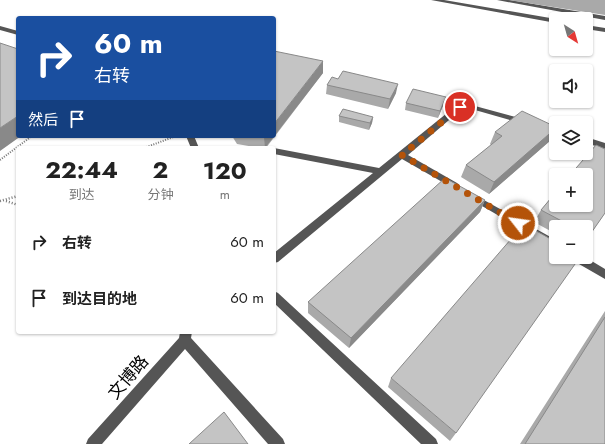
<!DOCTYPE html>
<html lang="zh">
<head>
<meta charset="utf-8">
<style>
  :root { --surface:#fff; --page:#f6f6f6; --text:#222; --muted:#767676 }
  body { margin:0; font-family:Jost,"Noto Sans SC",sans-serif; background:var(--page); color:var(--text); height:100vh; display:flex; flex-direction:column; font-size:15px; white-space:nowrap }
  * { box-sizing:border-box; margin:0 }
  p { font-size:13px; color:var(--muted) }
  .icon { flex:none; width:22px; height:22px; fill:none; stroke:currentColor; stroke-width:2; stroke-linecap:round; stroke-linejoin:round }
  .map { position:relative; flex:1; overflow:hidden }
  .panel { position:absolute; left:16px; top:146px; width:260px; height:188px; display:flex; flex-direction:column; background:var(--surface); border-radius:4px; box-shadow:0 1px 3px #0004 }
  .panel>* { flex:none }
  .banner { position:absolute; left:16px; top:16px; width:260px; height:122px; border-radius:4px; box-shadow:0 1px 3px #0004; background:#1a4fa0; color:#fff; overflow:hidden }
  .needle { width:26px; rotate:143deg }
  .controls { position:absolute; left:549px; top:12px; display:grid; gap:8px }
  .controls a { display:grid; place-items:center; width:44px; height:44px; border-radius:4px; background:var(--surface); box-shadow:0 1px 3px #0004; font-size:20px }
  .pin { position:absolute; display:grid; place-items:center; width:34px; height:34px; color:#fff; margin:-17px; border:2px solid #fff; border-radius:50%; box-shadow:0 1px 4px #0007 }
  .me { position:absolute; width:44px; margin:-22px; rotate:300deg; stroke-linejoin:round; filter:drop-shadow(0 0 3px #0008) }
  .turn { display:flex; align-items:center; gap:14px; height:84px; padding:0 12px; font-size:18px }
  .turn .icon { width:52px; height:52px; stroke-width:2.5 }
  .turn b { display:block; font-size:28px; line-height:34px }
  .then { display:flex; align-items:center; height:38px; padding:0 12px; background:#0003; gap:8px; font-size:15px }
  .eta { display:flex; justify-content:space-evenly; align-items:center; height:68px; text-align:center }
  .eta b { font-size:24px; font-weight:700; line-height:28px }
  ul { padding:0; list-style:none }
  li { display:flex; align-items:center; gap:12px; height:56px; padding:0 12px }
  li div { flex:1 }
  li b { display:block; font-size:15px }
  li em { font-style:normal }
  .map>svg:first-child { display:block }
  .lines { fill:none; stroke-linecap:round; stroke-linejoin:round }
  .path-far1 { stroke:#777; stroke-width:2; stroke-dasharray:1 1.5; stroke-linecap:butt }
  .path { stroke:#777; stroke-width:2.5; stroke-dasharray:1 2; stroke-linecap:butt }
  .minor { fill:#555; fill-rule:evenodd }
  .wall { fill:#a9a9a9 }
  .shaded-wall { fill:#898989 }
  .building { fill:#c4c4c4; stroke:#898989 }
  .route { stroke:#b45309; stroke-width:7; stroke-dasharray:0 12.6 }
  .labels { text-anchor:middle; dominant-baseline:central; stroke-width:4; stroke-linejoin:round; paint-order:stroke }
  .near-street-label { font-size:17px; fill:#000; stroke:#fff }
</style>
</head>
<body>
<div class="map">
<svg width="605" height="444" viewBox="0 0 605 444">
  <rect width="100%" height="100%" fill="#fff"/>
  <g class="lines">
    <path class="path-far1" d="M144 148 176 136
      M0 160 32 136"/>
    <path class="path" d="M0 201 18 196
      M6 201 18 205"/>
    <path class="minor" d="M431 0H444L556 19V23Z
      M497 0H510L605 16V20Z
      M586 25 605 28V32L586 29Z
      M0 26 18 31V35L0 30Z
      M457 105 475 106 527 120 528 122 524 124 475 110 462 109 408 155 457 183 459 185 457 187H451L402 159 278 262 274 263V253L373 173 274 154V148L379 168Z
      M186 136H194L199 148H191Z
      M586 137 605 143V149L586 143Z
      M473 194 556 240V249L470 199 468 197 470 195Z
      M571 257H585L605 269V279L572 260Z
      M274 291 278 293 436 439 438 444H421L274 303Z
      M180 332H192L191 338 283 439 285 444H268L185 349 102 444H86L88 439 179 338Z"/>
  </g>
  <path class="wall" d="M508 0H605V15Z
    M323 61V73L266 148H261L237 144 232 136H274Z
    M327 85 396 93 388 109 326 94Z
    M446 97 444 103 438 118 405 110 406 103Z
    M339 116 373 117 372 123 369 130 339 122Z
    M556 127V129L551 140 489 194 461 177 466 165 491 145 490 144 495 132Z
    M596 145 605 149V213L586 240V227H556V234L534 222 541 210 556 192V205H586V175H570Z
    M485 200 480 212 349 348 308 313V302Z
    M605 311V444H520Z
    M391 378 456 433 450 441 388 387Z"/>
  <path class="shaded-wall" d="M323 61V73L265 148 264 137 265 136H274V124Z
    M398 84 396 93 388 109 390 99Z
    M446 97 444 103 438 118 440 111Z
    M18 116V136H21L0 151V128Z
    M373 117 372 123 369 130 370 123Z
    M556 128 551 140 489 194 494 182Z
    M485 200 480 212 349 348 351 338Z"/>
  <path class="building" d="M0 43 18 49V116L0 128Z
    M274 51 323 61 274 124Z
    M343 71 398 84 390 99 327 85 332 77 338 79Z
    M413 89 446 97 440 111 406 103Z
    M343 109 373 117 370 123 339 116Z
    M522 111 556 127V128L494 182 466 165 502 136 495 132Z
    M596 145 605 149V213L589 236 586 234V227H573L541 210 556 192V205H586V175H570Z
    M445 178 485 200 351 338 308 302Z
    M524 224 556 242V257H580L456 433 391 378Z
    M605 317V444H525Z
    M224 412 248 444H189Z"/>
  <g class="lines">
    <path class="route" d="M460 107 402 155 518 223"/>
  </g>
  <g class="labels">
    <g class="near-street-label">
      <text transform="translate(128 377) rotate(-49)">文博路</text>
    </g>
  </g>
</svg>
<div class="controls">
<a><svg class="needle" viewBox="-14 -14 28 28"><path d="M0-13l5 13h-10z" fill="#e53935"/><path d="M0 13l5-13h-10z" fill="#767676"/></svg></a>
<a><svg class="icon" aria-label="sound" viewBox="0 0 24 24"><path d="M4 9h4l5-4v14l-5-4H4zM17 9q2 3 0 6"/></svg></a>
<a><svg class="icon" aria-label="layers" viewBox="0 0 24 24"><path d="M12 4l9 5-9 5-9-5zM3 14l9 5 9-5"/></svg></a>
<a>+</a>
<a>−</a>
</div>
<div class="pin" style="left:460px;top:107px;background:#d93025"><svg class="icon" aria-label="arrive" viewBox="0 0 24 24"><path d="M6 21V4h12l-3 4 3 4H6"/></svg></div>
<svg class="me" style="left:518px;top:223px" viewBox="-20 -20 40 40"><circle r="17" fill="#b45309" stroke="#fff" stroke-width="3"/><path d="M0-11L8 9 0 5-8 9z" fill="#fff"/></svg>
<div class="banner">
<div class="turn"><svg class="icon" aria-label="right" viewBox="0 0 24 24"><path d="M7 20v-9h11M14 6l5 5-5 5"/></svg><div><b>60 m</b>右转</div></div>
<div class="then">然后<svg class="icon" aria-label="arrive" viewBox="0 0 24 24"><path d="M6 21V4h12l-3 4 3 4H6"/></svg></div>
</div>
<section class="panel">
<div class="eta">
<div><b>22:44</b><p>到达</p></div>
<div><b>2</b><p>分钟</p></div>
<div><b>120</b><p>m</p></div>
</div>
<ul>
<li><svg class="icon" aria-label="right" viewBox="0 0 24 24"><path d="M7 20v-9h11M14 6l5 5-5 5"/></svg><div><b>右转</b></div><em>60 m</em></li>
<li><svg class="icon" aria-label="arrive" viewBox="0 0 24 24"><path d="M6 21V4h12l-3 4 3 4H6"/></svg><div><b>到达目的地</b></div><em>60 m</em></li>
</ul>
</section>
</div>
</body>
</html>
